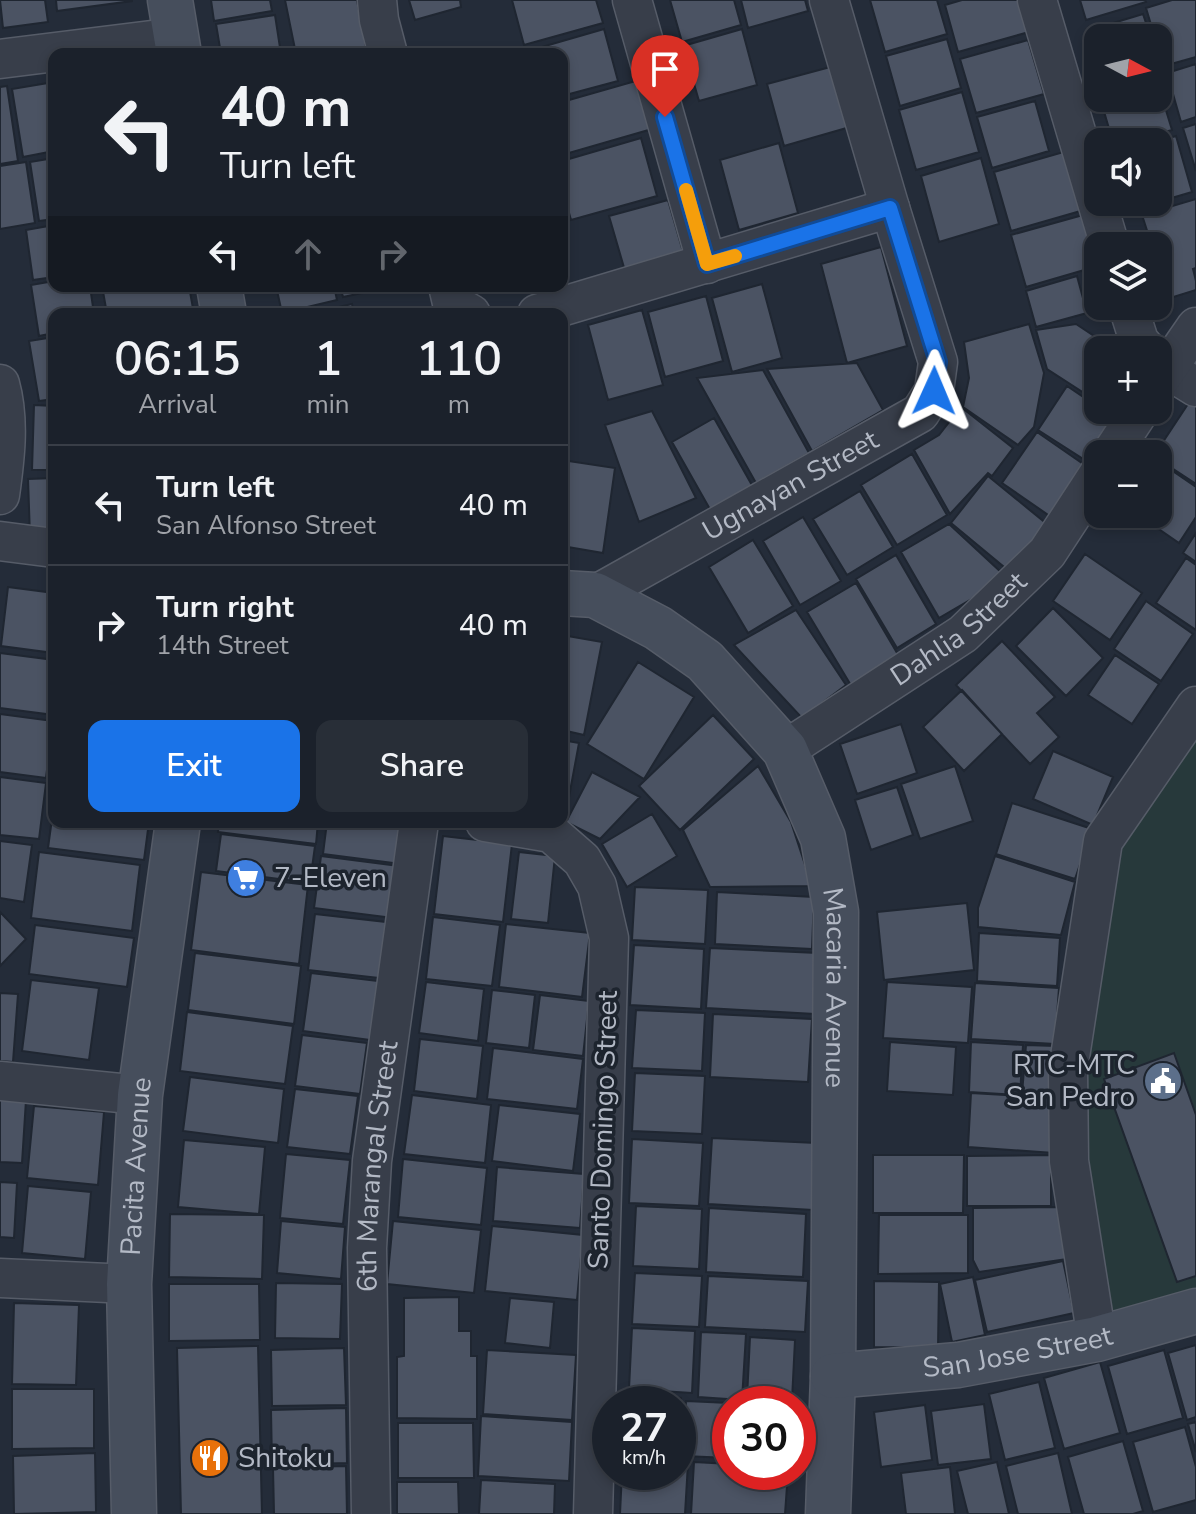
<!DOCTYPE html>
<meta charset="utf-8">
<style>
:root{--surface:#1b212b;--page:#282e37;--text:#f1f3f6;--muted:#a0a3a9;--line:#393e47;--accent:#1a73e8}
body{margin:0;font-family:"Nunito Sans",sans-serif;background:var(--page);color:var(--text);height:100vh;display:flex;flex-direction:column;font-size:30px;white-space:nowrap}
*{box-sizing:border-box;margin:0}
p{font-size:26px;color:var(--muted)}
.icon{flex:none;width:44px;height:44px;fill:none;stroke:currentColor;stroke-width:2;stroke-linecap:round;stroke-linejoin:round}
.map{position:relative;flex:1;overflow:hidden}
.panel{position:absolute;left:48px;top:308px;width:520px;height:520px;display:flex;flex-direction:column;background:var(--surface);border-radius:16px;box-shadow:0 4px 12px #0003,0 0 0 2px var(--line)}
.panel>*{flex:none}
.guide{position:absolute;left:48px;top:48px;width:520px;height:244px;border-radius:16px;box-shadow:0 4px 12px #0003,0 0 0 2px var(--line);background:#1b212b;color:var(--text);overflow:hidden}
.needle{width:52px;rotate:97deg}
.fabs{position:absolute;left:1084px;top:24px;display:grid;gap:16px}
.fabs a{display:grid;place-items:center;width:88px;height:88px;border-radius:16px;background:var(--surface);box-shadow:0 4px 12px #0003,0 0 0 2px var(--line);font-size:40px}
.speed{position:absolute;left:592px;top:1386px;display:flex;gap:16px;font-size:40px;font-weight:700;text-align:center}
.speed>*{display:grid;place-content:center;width:104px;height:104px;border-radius:50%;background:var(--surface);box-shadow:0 4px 12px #0003,0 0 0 2px var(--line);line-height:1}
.speed small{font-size:20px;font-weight:400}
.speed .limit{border:12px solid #d22;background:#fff;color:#111}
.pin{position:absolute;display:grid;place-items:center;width:68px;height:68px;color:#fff;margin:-82px -34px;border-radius:50% 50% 50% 0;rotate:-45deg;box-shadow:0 0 8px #0007}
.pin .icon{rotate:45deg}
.me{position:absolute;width:88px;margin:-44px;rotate:1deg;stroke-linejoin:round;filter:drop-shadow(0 0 6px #0008)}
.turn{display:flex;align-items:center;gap:28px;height:168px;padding:0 40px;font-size:36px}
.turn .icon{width:104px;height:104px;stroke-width:2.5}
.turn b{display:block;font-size:56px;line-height:68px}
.lanes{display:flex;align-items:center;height:76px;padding:0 40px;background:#0003;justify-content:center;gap:40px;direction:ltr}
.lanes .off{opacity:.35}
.eta{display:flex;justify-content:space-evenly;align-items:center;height:136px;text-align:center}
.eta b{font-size:48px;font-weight:600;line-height:56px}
.action{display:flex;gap:16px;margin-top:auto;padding:16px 40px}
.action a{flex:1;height:92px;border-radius:16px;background:var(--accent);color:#fff;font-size:32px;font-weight:600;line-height:92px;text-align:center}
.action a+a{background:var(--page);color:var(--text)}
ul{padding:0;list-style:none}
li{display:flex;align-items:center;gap:24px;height:120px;padding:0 40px;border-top:2px solid var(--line)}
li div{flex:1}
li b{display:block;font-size:30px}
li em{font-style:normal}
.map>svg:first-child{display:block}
.green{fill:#27393b}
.building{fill:#4b5363;stroke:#1f2631;stroke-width:2}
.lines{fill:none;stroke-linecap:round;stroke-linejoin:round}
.street-casing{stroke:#565c68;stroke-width:41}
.secondary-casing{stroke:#565c68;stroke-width:47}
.street{stroke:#383e4a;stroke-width:38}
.secondary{stroke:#464e5c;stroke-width:44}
.route-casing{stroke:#114b97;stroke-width:20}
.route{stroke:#1a73e8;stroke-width:14}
.slow{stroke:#f59e0b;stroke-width:14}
.labels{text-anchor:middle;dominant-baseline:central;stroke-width:7;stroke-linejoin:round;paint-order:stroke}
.street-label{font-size:28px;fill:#b3b9c5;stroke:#1d242e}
.poi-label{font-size:28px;fill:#b3b9c5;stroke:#1d242e;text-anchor:start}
</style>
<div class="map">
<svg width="1196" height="1514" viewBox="0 0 1196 1514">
<rect width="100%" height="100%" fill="#242c39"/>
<!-- green -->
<path class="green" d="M 1196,706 L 1196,1295 L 1106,1319 L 1069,1161 L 1103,841 Z"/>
<!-- building -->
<path class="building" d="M 0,0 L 45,0 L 48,22 L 3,28 Z
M 56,0 L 132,0 L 132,1 L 57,11 Z
M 211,0 L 270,0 L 272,11 L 214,21 Z
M 285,0 L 357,0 L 366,47 L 332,54 L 296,54 Z
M 409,0 L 460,0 L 461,7 L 415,20 Z
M 512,0 L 596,0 L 603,23 L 524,45 Z
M 670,0 L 734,0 L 741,25 L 682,42 Z
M 741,0 L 805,0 L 808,11 L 748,28 Z
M 870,0 L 937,0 L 947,34 L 885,52 Z
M 962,0 L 1020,0 L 1029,32 L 958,52 L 945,5 Z
M 1080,0 L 1145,0 L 1146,2 L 1086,20 Z
M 1172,0 L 1196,0 L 1196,57 L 1164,66 L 1158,46 L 1158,38 L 1155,38 L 1146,8 Z
M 1143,14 L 1151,38 L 1098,38 L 1098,57 L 1090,30 Z
M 275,15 L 281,54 L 221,54 L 216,24 Z
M 604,29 L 618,81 L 562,96 L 562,54 L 522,54 L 521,53 Z
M 742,29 L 757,85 L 699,101 L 683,46 Z
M 947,39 L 961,88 L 900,106 L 886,56 Z
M 1028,40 L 1044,94 L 976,113 L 960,59 Z
M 1196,64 L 1196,117 L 1181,122 L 1167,73 Z
M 834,66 L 850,127 L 784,146 L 767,84 Z
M 639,80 L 652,129 L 562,155 L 562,102 Z
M 54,82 L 54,151 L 23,157 L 12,89 Z
M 1158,84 L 1172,130 L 1131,142 L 1113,142 L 1100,98 L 1158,98 Z
M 7,86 L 18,161 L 0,164 L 0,87 Z
M 962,92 L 979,152 L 916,170 L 899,110 Z
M 1035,101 L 1049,151 L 992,168 L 977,117 Z
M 1196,124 L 1196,171 L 1183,128 Z
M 1176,136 L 1192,192 L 1131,210 L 1128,202 L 1158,202 L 1158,142 L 1155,142 Z
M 641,138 L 657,196 L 571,220 L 562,188 L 562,161 Z
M 779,143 L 798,213 L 739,230 L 720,160 Z
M 1067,151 L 1084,210 L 1011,231 L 994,172 Z
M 54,158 L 54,219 L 39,221 L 30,162 Z
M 981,158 L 999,224 L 939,242 L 921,176 Z
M 26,162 L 35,223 L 0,229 L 0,166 Z
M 1196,199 L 1196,268 L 1193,269 L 1196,281 L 1196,290 L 1167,299 L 1158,268 L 1158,246 L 1152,246 L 1142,215 Z
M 668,200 L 684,255 L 625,271 L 609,216 Z
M 1083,215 L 1098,266 L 1026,287 L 1011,235 Z
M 54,225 L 54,277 L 33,280 L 26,230 Z
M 881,247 L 907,346 L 847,363 L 821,264 Z
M 1077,276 L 1087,313 L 1036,327 L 1026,291 Z
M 54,281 L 54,286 L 90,286 L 94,314 L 54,314 L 54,333 L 39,336 L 31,285 Z
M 762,284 L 782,358 L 732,372 L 712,298 Z
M 102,286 L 189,286 L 194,314 L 107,314 Z
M 276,286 L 334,286 L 337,300 L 282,313 Z
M 340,286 L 380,286 L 381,289 L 343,297 Z
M 706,296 L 723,361 L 665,377 L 648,312 Z
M 352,304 L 354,314 L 308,314 Z
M 642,310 L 663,385 L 608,400 L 588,325 Z
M 1029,324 L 1044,373 L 1034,427 L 1018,445 L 963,407 L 969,378 L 964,342 Z
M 1076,324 L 1115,350 L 1098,350 L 1098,402 L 1047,369 L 1036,330 Z
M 54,337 L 54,399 L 39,401 L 29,341 Z
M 857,363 L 883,410 L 812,451 L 767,369 Z
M 763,370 L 809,453 L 756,483 L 697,378 Z
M 1067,386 L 1098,407 L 1098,410 L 1103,410 L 1116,419 L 1088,462 L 1038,430 Z
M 1190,401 L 1196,405 L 1196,484 L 1158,459 L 1158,454 L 1155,454 Z
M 34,405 L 54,406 L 54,470 L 32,470 Z
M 961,407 L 1013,448 L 992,476 L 988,473 L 950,514 L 914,450 L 939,435 Z
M 652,411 L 696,498 L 639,522 L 605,425 Z
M 714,418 L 753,487 L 711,511 L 672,442 Z
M 1037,432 L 1089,468 L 1054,519 L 1002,483 Z
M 912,454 L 947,515 L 897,545 L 861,485 Z
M 562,460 L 615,468 L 603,553 L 562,546 Z
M 1158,461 L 1196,487 L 1196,517 L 1179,543 L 1137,514 L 1158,514 Z
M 988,476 L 1053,529 L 1015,576 L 951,523 Z
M 54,478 L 54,535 L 30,536 L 28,479 Z
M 860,491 L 893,547 L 847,575 L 813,519 Z
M 803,517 L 841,581 L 800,605 L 763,541 Z
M 949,524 L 1003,574 L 987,590 L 939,618 L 901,552 Z
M 1196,533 L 1196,562 L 1183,553 Z
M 753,540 L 793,606 L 748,633 L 709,567 Z
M 1085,554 L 1142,593 L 1110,640 L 1053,601 Z
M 896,555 L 936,624 L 897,648 L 856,579 Z
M 1186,558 L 1196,565 L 1196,630 L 1156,603 Z
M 856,583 L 900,658 L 852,687 L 807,612 Z
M 8,587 L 54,593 L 54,653 L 1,646 Z
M 1146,601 L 1193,634 L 1161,681 L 1114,649 Z
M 1053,608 L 1103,658 L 1066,696 L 1016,646 Z
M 796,610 L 846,685 L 802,718 L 734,645 Z
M 562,635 L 602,642 L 584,735 L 562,730 Z
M 1002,641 L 1055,697 L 1037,713 L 1059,737 L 1030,764 L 956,685 Z
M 0,653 L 54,660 L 54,715 L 0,708 Z
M 1115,655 L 1159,684 L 1132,724 L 1088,695 Z
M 638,662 L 694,697 L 644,779 L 587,744 Z
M 962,690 L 1002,734 L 964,771 L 923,727 Z
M 0,714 L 53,721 L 46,778 L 0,772 Z
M 713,715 L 754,759 L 680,830 L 639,786 Z
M 901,724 L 917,773 L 857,794 L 840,744 Z
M 562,740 L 579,743 L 566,813 L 562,812 Z
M 1053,751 L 1113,777 L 1093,825 L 1033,799 Z
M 758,766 L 791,822 L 812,886 L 710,887 L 683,830 Z
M 955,766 L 973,821 L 920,839 L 901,784 Z
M 592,772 L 640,797 L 600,839 L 566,822 Z
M 0,777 L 46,783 L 39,839 L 0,835 Z
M 897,787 L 913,835 L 871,850 L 855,800 Z
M 1012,803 L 1092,829 L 1075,879 L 996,854 Z
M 54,804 L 54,822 L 149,822 L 144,860 L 48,848 Z
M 652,814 L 677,856 L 627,887 L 602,844 Z
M 219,822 L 318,822 L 316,844 L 218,832 Z
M 327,822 L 406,822 L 401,864 L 323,854 Z
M 221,834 L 315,846 L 310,883 L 216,871 Z
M 443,836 L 512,844 L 503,922 L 434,914 Z
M 0,841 L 32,845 L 24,902 L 0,898 Z
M 39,852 L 140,865 L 132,931 L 31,918 Z
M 519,852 L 555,856 L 548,923 L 511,919 Z
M 321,856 L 399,866 L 393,918 L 314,908 Z
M 995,856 L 1075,882 L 1061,935 L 978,927 L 978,908 Z
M 201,872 L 308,885 L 299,964 L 191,950 Z
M 635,887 L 708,890 L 705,944 L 632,940 Z
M 717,892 L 814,897 L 812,949 L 715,944 Z
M 967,903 L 974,970 L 884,980 L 877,912 Z
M 0,912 L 26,939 L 0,966 Z
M 315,914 L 386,922 L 379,978 L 308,970 Z
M 433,917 L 500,925 L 492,986 L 426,979 Z
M 506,924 L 590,933 L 582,997 L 499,987 Z
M 35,925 L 134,938 L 127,987 L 29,974 Z
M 979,933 L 1060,938 L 1057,986 L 977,981 Z
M 634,945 L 704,949 L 701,1009 L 630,1005 Z
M 710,948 L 818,953 L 815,1014 L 706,1008 Z
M 195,953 L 301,966 L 294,1024 L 188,1010 Z
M 311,973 L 378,981 L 370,1040 L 303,1031 Z
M 31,980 L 99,988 L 89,1060 L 22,1051 Z
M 426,982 L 484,989 L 478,1041 L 419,1033 Z
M 887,982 L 972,987 L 968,1043 L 883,1038 Z
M 975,983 L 1059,988 L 1055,1044 L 971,1039 Z
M 492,990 L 535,995 L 529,1048 L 486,1043 Z
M 0,993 L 18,994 L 13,1062 L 0,1061 Z
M 540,995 L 589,1001 L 583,1056 L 533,1050 Z
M 636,1010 L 705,1013 L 702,1071 L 632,1068 Z
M 187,1012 L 293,1026 L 285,1084 L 180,1071 Z
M 713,1014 L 812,1019 L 808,1082 L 710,1077 Z
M 302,1035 L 367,1043 L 360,1094 L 295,1086 Z
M 420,1039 L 483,1046 L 477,1099 L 414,1091 Z
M 890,1042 L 956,1047 L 953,1095 L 887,1091 Z
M 971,1042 L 1023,1045 L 1020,1095 L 969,1092 Z
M 1026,1045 L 1056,1046 L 1053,1096 L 1022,1094 Z
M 493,1048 L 583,1059 L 577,1109 L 487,1099 Z
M 1174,1053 L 1196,1115 L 1196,1276 L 1177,1282 L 1104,1079 Z
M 635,1073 L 705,1076 L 702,1134 L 632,1131 Z
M 190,1077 L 284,1089 L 278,1143 L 183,1131 Z
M 295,1089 L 358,1096 L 350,1154 L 287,1147 Z
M 971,1093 L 1057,1098 L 1054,1153 L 968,1147 Z
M 412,1095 L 491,1105 L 485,1163 L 404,1154 Z
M 0,1098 L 26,1100 L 22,1163 L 0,1162 Z
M 499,1105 L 580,1114 L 573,1171 L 492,1161 Z
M 34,1106 L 104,1112 L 98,1185 L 27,1178 Z
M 712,1138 L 817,1143 L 813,1210 L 708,1204 Z
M 632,1139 L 703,1143 L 699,1206 L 629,1203 Z
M 184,1140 L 265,1147 L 259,1214 L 178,1207 Z
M 286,1154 L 350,1160 L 343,1224 L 280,1218 Z
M 873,1155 L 964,1155 L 963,1213 L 873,1213 Z
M 1051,1155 L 1051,1206 L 967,1206 L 967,1156 Z
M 403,1159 L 487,1168 L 481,1225 L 398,1217 Z
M 497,1167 L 584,1174 L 580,1228 L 493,1221 Z
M 0,1182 L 17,1183 L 14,1238 L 0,1237 Z
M 28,1186 L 91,1192 L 85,1259 L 22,1253 Z
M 636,1206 L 702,1209 L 699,1269 L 633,1266 Z
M 1059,1207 L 1067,1259 L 979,1272 L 973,1260 L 973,1208 Z
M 709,1208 L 806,1214 L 803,1277 L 706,1272 Z
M 170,1214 L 264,1215 L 262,1279 L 169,1277 Z
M 879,1215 L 968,1215 L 968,1273 L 878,1274 Z
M 281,1221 L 345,1227 L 341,1279 L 277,1273 Z
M 393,1221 L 481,1230 L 474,1293 L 387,1284 Z
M 492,1226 L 583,1235 L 577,1300 L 485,1291 Z
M 1063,1261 L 1074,1313 L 987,1332 L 975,1280 Z
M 635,1273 L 702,1276 L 699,1327 L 632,1324 Z
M 708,1276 L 808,1281 L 805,1332 L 705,1327 Z
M 973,1277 L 985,1335 L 952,1342 L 940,1284 Z
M 874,1281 L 939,1282 L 938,1348 L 874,1347 Z
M 276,1283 L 342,1284 L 340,1339 L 275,1338 Z
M 169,1284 L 259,1284 L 260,1340 L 169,1341 Z
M 459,1297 L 459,1331 L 471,1331 L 471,1356 L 477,1356 L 477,1419 L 397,1418 L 397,1357 L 404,1356 L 404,1298 Z
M 510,1298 L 554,1302 L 550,1348 L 505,1343 Z
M 14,1303 L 79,1305 L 76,1385 L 12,1384 Z
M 632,1328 L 695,1331 L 692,1393 L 629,1389 Z
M 701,1332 L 746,1334 L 742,1400 L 698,1397 Z
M 750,1337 L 795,1340 L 792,1400 L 747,1398 Z
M 1196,1345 L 1196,1417 L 1187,1420 L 1168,1353 Z
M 258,1346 L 262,1514 L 181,1514 L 177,1348 Z
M 344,1348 L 346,1405 L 272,1406 L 271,1350 Z
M 487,1350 L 576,1355 L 572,1420 L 483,1414 Z
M 1164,1350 L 1183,1418 L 1127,1434 L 1108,1366 Z
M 1100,1362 L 1120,1433 L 1064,1449 L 1044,1378 Z
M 1039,1382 L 1055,1448 L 1005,1460 L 989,1394 Z
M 12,1389 L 94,1389 L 94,1448 L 12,1449 Z
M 629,1395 L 681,1398 L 678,1446 L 678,1404 L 628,1404 Z
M 686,1401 L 751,1404 L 730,1404 L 730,1458 L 683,1456 Z
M 984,1404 L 991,1459 L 938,1465 L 931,1411 Z
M 925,1405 L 932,1460 L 881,1467 L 874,1412 Z
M 346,1408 L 347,1463 L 272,1465 L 271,1410 Z
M 481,1416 L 572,1422 L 569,1481 L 478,1476 Z
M 1196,1422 L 1196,1452 L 1188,1424 Z
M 398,1423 L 473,1423 L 474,1478 L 398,1478 Z
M 1185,1427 L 1196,1467 L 1196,1500 L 1153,1512 L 1133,1442 Z
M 1123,1441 L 1143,1511 L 1133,1514 L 1084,1514 L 1068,1457 Z
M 95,1453 L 96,1512 L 14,1514 L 13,1456 Z
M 1058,1453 L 1072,1514 L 1018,1514 L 1006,1466 Z
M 678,1462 L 688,1463 L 685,1514 L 620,1514 L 622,1472 L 678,1472 Z
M 694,1462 L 730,1464 L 730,1472 L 788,1472 L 785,1514 L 691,1514 Z
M 997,1462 L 1009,1514 L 968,1514 L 957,1471 Z
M 346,1466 L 347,1514 L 274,1514 L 273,1468 Z
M 950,1467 L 955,1514 L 906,1514 L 901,1473 Z
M 481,1480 L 555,1484 L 554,1514 L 479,1514 Z
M 397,1482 L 458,1482 L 459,1514 L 397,1514 Z"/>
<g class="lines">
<defs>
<g id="street">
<path d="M 377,0 L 379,20 L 388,54"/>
<path d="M 632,0 L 707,264"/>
<path d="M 1037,0 L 1110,246"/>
<path d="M 0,59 L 176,37"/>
<path d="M 448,286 L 452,303 L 471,314"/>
<path d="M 1128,306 L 1139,341 L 1147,350"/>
<path d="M 537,314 L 890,208"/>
<path d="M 1158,361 L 1167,369 L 1196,387"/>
<path d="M 1158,382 L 1196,327"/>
<path d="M 0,384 C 10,420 5,459 0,495"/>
<path d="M 1111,454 L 1140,410"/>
<path d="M 0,541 L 54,548"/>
<path id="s1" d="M 595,595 L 920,413 L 934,391 L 938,362 L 890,208 L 829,0"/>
<path id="s2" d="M 785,750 L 963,634 L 1047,553 L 1098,475"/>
<path d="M 485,822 L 551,833 L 582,860 L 597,886 L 609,938 L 593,1514"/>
<path d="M 0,1081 L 140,1095"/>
<path d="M 0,1278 L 129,1284"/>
<path d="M 1097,1339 L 1069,1161 L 1068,1070 L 1103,841 L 1196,706"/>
<path id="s3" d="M 371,1514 L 367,1248 L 372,1161 L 419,822"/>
</g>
<g id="secondary">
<path d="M 170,0 L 179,54"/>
<path d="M 219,286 L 224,314"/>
<path id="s4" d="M 562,593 L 595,595 L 658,628 L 705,661 L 785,750 L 823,838 L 836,912 L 833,1376 L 828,1514"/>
<path id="s5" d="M 833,1376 L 958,1365 L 1097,1339 L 1196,1311"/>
<path id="s6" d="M 134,1514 L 129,1284 L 140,1095 L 178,822"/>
</g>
</defs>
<!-- street casing -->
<use href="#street" class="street-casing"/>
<!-- secondary casing -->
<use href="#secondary" class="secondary-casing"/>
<!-- street -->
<use href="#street" class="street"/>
<!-- secondary -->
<use href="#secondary" class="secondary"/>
</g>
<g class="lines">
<defs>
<path id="route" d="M 665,117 L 707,264 L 890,208 L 938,362 L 934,391"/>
</defs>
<!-- route casing -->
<use href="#route" class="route-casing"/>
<!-- route -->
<use href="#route" class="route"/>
<!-- slow -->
<path class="slow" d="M 686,190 L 707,264 L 735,256"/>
</g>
<!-- icons -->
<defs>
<symbol id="supermarket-disc" viewBox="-11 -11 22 22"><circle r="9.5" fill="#3f7fe0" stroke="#1d242e"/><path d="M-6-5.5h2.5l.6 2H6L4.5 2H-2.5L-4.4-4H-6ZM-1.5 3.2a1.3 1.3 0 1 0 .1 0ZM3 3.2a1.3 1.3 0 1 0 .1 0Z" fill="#fff"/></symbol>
<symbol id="civic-disc" viewBox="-11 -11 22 22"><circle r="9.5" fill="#5c6f8a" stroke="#1d242e"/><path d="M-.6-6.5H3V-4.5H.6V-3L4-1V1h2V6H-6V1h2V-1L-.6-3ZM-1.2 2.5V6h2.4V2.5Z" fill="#fff"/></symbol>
<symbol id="restaurant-disc" viewBox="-11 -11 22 22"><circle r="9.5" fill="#e8710a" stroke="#1d242e"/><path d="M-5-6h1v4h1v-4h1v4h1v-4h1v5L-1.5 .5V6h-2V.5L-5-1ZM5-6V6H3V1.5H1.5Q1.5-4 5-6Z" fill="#fff"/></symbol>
</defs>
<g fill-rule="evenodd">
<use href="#supermarket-disc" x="224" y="856" width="44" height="44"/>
<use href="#civic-disc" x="1141" y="1059" width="44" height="44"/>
<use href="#restaurant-disc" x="188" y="1436" width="44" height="44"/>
</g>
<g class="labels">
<!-- street labels -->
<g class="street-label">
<text stroke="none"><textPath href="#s1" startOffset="224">Ugnayan Street</textPath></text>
<text stroke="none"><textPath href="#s2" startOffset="212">Dahlia Street</textPath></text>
<text stroke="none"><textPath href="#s4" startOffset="528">Macaria Avenue</textPath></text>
<text transform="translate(603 1130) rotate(-88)">Santo Domingo Street</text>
<text stroke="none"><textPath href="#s6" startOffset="348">Pacita Avenue</textPath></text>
<text stroke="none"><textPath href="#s3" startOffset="348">6th Marangal Street</textPath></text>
<text stroke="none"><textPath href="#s5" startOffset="186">San Jose Street</textPath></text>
</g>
<!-- poi labels -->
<g class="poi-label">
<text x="274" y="878">7-Eleven</text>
<text x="1135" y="1065" text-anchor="end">RTC-MTC<tspan x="1135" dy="32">San Pedro</tspan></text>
<text x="238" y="1458">Shitoku</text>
</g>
</g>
</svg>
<div class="fabs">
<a><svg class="needle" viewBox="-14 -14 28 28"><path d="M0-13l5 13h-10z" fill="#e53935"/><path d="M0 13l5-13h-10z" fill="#a0a3a9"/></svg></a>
<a><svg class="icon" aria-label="sound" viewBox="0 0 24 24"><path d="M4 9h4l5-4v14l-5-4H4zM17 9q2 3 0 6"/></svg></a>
<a><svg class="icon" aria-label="layers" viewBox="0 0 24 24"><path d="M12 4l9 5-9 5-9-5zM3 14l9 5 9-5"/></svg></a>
<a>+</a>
<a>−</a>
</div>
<div class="speed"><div>27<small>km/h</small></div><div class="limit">30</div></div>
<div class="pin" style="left:665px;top:117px;background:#d93025"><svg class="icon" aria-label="arrive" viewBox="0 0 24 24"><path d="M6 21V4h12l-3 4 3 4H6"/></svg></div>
<svg class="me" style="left:934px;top:391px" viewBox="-20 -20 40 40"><path d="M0-17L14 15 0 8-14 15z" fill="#1a73e8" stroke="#fff" stroke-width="4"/></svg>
<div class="guide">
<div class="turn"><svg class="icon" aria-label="left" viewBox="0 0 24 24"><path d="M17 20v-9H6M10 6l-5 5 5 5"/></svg><div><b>40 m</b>Turn left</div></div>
<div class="lanes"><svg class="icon" aria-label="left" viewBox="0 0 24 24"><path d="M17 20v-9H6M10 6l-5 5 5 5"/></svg><svg class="icon off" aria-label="ahead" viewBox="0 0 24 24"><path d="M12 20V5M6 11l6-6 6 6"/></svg><svg class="icon off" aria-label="right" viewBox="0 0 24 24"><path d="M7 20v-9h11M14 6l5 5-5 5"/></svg></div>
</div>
<section class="panel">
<div class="eta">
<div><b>06:15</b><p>Arrival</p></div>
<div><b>1</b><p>min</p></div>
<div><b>110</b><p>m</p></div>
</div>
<ul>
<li><svg class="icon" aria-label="left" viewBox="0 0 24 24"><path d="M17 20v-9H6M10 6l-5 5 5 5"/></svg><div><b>Turn left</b><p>San Alfonso Street</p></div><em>40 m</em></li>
<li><svg class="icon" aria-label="right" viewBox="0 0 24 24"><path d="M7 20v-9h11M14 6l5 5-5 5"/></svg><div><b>Turn right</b><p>14th Street</p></div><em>40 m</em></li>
</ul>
<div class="action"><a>Exit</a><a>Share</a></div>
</section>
</div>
